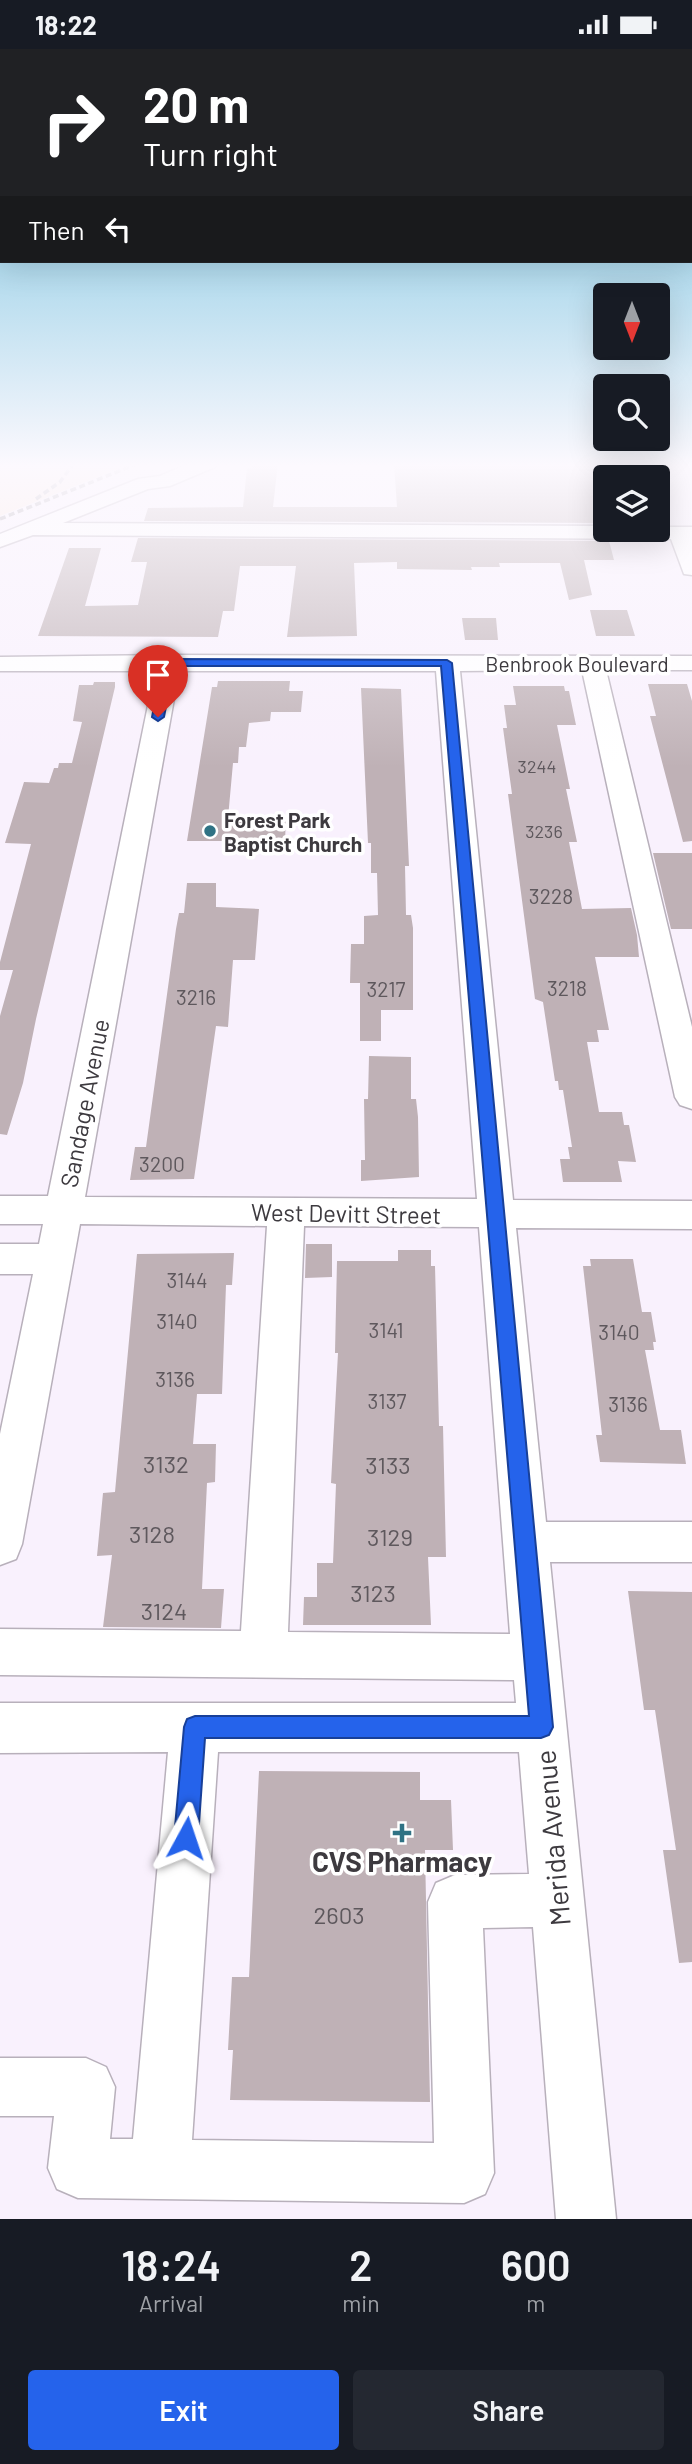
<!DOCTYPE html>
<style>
:root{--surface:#171b24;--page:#242831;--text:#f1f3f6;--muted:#9ea1a6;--accent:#2563eb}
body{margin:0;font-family:Barlow,sans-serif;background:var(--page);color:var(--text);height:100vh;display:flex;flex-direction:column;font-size:26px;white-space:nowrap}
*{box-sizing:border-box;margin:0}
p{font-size:23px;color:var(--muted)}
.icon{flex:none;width:38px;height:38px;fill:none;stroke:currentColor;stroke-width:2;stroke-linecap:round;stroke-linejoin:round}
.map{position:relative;height:2170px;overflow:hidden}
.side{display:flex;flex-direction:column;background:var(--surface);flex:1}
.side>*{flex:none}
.banner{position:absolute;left:0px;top:0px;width:693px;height:214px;box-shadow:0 7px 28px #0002;background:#202124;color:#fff;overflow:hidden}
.needle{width:46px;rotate:180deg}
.controls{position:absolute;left:593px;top:234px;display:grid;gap:14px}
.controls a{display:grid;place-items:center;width:77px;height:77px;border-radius:7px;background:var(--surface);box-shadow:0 7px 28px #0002;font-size:35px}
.pin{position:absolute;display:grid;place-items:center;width:60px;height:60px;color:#fff;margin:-72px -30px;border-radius:50% 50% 50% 0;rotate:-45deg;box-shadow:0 0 7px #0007}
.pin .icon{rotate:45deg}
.me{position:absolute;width:77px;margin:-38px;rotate:5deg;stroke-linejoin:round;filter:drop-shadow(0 0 5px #0008)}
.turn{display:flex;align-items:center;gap:24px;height:147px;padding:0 28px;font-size:32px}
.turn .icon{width:91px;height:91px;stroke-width:2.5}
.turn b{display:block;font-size:49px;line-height:60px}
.then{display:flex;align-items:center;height:66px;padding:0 28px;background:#0003;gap:14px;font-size:26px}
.eta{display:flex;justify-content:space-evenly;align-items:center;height:119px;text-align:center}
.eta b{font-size:42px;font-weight:600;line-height:49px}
.action{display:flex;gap:14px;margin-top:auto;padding:14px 28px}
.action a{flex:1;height:80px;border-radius:7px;background:var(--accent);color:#fff;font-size:28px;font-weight:600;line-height:80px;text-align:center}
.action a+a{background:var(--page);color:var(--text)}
.status{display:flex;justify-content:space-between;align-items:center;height:49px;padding:0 35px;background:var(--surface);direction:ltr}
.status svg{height:19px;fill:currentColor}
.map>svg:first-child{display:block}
.industrial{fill:#fbe5d8}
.building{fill:#bfb1b6}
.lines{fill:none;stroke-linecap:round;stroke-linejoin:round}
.minor-casing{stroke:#b8b0bb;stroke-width:3}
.minor{fill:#fff;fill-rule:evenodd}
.rail{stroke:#97929a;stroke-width:3.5;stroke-dasharray:6 3.5;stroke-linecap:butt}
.route{fill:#2563eb;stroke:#184099;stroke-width:2}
.poi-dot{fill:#2f7284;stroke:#fff;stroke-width:2.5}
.labels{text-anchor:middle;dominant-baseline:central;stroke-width:7;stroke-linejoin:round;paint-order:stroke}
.far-number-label{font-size:18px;fill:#5e585d}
.far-street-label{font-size:21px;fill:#3d3a3f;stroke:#fff}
.far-poi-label{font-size:21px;font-weight:bold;fill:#3d3a3f;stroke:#fff;text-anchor:start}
.number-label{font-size:21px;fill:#5e585d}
.street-label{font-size:24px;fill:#3d3a3f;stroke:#fff}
.near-number-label{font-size:24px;fill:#5e585d}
.near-street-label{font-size:28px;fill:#3d3a3f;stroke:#fff}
.near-poi-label{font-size:28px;font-weight:bold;fill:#3d3a3f;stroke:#fff}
</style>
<div class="status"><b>18:22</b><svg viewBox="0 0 49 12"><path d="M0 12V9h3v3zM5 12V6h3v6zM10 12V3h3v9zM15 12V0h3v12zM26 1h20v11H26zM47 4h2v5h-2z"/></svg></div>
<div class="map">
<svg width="692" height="2170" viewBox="0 0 692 2170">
<rect width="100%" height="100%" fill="#f9f1fd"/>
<!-- industrial -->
<path class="industrial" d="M 0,414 L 133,414 L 0,467 Z"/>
<!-- building -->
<path class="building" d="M 252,414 L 278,414 L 273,458 L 397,458 L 394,414 L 591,414 L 606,464 L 606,474 L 144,472 L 148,459 L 243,458 L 247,419 L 251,419 Z
M 138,489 L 609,492 L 614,511 L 584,511 L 592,546 L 569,551 L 560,514 L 499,514 L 500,518 L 471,518 L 472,521 L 397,520 L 397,513 L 354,514 L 357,587 L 287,588 L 296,517 L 240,517 L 234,562 L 223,562 L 218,588 L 38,587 L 69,499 L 101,499 L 85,557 L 138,556 L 147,513 L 131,513 Z
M 590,561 L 627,561 L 635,587 L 596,587 Z
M 462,569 L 496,569 L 498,591 L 465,591 Z
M 218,632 L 290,632 L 289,642 L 303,642 L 301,663 L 271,663 L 270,672 L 249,674 L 246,698 L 239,698 L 238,714 L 233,714 L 228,769 L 286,769 L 285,792 L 187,792 L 212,638 L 217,638 Z
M 94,633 L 115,633 L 115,638 L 36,970 L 23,1034 L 7,1086 L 0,1085 L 0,967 L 13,921 L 0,921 L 0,913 L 31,795 L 5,794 L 24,733 L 49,734 L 54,719 L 58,719 L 59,714 L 72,714 L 82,673 L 73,672 L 79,636 L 93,636 Z
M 648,635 L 687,635 L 692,652 L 692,792 L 683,793 L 650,667 L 656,667 Z
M 513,637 L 564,637 L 565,642 L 569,642 L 576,676 L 557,676 L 570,740 L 566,740 L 577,793 L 569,793 L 582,860 L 631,859 L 637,886 L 639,908 L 595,908 L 609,981 L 597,981 L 599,993 L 587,993 L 599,1063 L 622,1063 L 624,1076 L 629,1076 L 636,1113 L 618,1112 L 622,1133 L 563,1133 L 560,1110 L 570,1110 L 568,1098 L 572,1098 L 563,1041 L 559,1041 L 558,1032 L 555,1032 L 543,953 L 535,950 L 508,745 L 512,745 L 503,679 L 507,679 L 504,656 L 516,656 Z
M 361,639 L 401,640 L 409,817 L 405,817 L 406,866 L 411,866 L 413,879 L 413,961 L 381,961 L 381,992 L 360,992 L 360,934 L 350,934 L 351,895 L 364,895 L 364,867 L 378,866 L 377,824 L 371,824 L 371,794 L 368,794 Z
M 653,804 L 692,804 L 692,880 L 671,880 Z
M 187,834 L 216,834 L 216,858 L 259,860 L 255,911 L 233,911 L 228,978 L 216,977 L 194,1130 L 130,1131 L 135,1098 L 146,1098 L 176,880 L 179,864 L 184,864 Z
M 369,1007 L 411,1008 L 411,1050 L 416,1050 L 418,1068 L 419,1128 L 361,1132 L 361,1111 L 365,1111 L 364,1050 L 368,1050 Z
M 306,1195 L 332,1195 L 332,1228 L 305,1229 Z
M 398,1201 L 431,1201 L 431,1217 L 435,1217 L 439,1377 L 443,1377 L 446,1508 L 428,1508 L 431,1576 L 303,1576 L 304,1548 L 317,1548 L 317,1514 L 333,1514 L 336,1435 L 331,1434 L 338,1304 L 335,1304 L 337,1212 L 398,1212 Z
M 234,1204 L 232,1236 L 226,1236 L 222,1345 L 197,1345 L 193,1395 L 216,1395 L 215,1433 L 207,1434 L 202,1540 L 224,1540 L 221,1579 L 103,1578 L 112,1506 L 97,1507 L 103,1444 L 115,1443 L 137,1205 Z
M 590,1210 L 633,1210 L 642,1263 L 651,1263 L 656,1293 L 653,1293 L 654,1301 L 645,1301 L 660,1381 L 681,1381 L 686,1415 L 600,1413 L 596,1386 L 602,1386 L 583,1217 L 591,1217 Z
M 628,1542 L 692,1543 L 692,1913 L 679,1914 L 663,1801 L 676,1801 L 655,1661 L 644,1661 Z
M 259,1722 L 420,1723 L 420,1751 L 451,1751 L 453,1801 L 425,1801 L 430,2053 L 230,2051 L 233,2001 L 228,2001 L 232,1928 L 249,1928 Z"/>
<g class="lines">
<defs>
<path id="minor" d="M 190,414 L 217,414 L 215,418 L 170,437 L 148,440 L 63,474 L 606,477 L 606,481 L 658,481 L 658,478 L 692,478 L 692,526 L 684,525 L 671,490 L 33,486 L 0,498 L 0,485 L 138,430 L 160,427 Z
M 169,606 L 692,607 L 692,621 L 606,621 L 692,978 L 692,1060 L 680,1056 L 675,1048 L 582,621 L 460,622 L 513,1151 L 692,1152 L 692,1180 L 516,1179 L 546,1473 L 692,1473 L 692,1513 L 550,1513 L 616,2170 L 556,2170 L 533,1878 L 483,1879 L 494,2124 L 485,2145 L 464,2154 L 78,2149 L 57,2140 L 48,2119 L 54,2067 L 0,2067 L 0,2009 L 86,2009 L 106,2018 L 115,2038 L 110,2090 L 133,2090 L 168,1703 L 0,1704 L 0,1654 L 516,1654 L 514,1631 L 0,1626 L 0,1580 L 241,1582 L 267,1177 L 80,1175 L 22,1495 L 16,1510 L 0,1516 L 0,1385 L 33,1225 L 0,1225 L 0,1195 L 39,1195 L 43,1175 L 0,1175 L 0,1147 L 48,1147 L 155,622 L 0,622 L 0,608 ZM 179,622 L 436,622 L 477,1150 L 85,1148 ZM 304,1177 L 479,1178 L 510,1585 L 288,1583 ZM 218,1703 L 519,1703 L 529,1825 L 455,1826 L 436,1834 L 428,1853 L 434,2094 L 192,2091 Z"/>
</defs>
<!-- minor casing -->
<use href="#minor" class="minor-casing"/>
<!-- minor -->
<use href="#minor" class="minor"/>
<!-- rail -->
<path class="rail" d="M 36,450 L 60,433 L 74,414
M 0,470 L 139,414"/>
</g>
<!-- sky -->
<linearGradient id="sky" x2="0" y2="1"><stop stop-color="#5eb8da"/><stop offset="0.58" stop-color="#fcf9fe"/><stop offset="1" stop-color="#fcf9fe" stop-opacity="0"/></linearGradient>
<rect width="692" height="718" fill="url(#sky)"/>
<!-- route -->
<path class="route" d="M 169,610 L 447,611 L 452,614 L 553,1678 L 549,1686 L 541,1689 L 205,1689 L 198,1789 L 194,1797 L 186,1800 L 178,1797 L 174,1789 L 184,1678 L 187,1670 L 195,1667 L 529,1667 L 441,617 L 174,617 L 164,668 L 158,672 L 152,668 L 163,613 Z"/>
<!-- markers -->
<g class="poi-dot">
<circle cx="210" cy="782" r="7"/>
<path d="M398.5 1773.5h7v7h7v7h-7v7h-7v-7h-7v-7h7z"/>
</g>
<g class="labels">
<!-- far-number labels -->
<g class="far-number-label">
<text x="537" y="717">3244</text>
<text x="544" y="782">3236</text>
</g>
<!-- far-street labels -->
<g class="far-street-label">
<text x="577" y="614">Benbrook Boulevard</text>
</g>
<!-- far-poi labels -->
<g class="far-poi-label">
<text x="224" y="770">Forest Park<tspan x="224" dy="24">Baptist Church</tspan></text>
</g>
<!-- number labels -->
<g class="number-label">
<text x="551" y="846">3228</text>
<text x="567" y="938">3218</text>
<text x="386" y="939">3217</text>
<text x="196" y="947">3216</text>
<text x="162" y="1114">3200</text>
<text x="187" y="1230">3144</text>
<text x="177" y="1271">3140</text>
<text x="386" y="1280">3141</text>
<text x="619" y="1282">3140</text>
<text x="175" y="1329">3136</text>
<text x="387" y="1351">3137</text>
<text x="628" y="1354">3136</text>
</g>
<!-- street labels -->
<g class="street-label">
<text transform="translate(84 1054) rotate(-79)">Sandage Avenue</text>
<text transform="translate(346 1164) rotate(1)">West Devitt Street</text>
</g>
<!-- near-number labels -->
<g class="near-number-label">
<text x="166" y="1414">3132</text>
<text x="388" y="1415">3133</text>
<text x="152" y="1484">3128</text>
<text x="390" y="1487">3129</text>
<text x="373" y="1543">3123</text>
<text x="164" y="1561">3124</text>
<text x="339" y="1865">2603</text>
</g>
<!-- near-street labels -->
<g class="near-street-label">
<text transform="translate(552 1789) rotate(-95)">Merida Avenue</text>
</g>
<!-- near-poi labels -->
<g class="near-poi-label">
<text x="402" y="1812">CVS Pharmacy</text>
</g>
</g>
</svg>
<div class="controls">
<a><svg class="needle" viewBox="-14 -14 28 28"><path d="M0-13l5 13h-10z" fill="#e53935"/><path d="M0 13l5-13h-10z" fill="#9ea1a6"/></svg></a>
<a><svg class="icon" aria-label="search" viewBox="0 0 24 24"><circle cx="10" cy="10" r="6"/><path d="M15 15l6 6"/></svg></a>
<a><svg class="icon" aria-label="layers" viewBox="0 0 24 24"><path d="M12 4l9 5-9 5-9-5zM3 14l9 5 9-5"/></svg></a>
</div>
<div class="pin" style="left:158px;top:668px;background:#d93025"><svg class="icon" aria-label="arrive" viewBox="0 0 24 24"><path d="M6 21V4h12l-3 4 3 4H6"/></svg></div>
<svg class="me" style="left:186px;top:1789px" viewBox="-20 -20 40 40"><path d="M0-17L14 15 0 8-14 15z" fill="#2563eb" stroke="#fff" stroke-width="4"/></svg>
<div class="banner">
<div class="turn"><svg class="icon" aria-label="right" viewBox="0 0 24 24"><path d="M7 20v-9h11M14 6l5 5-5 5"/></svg><div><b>20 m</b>Turn right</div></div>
<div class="then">Then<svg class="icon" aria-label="left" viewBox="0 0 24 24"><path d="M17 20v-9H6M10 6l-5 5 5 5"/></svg></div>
</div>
</div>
<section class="side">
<div class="eta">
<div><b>18:24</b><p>Arrival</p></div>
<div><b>2</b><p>min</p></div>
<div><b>600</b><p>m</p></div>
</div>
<div class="action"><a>Exit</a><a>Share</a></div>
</section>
